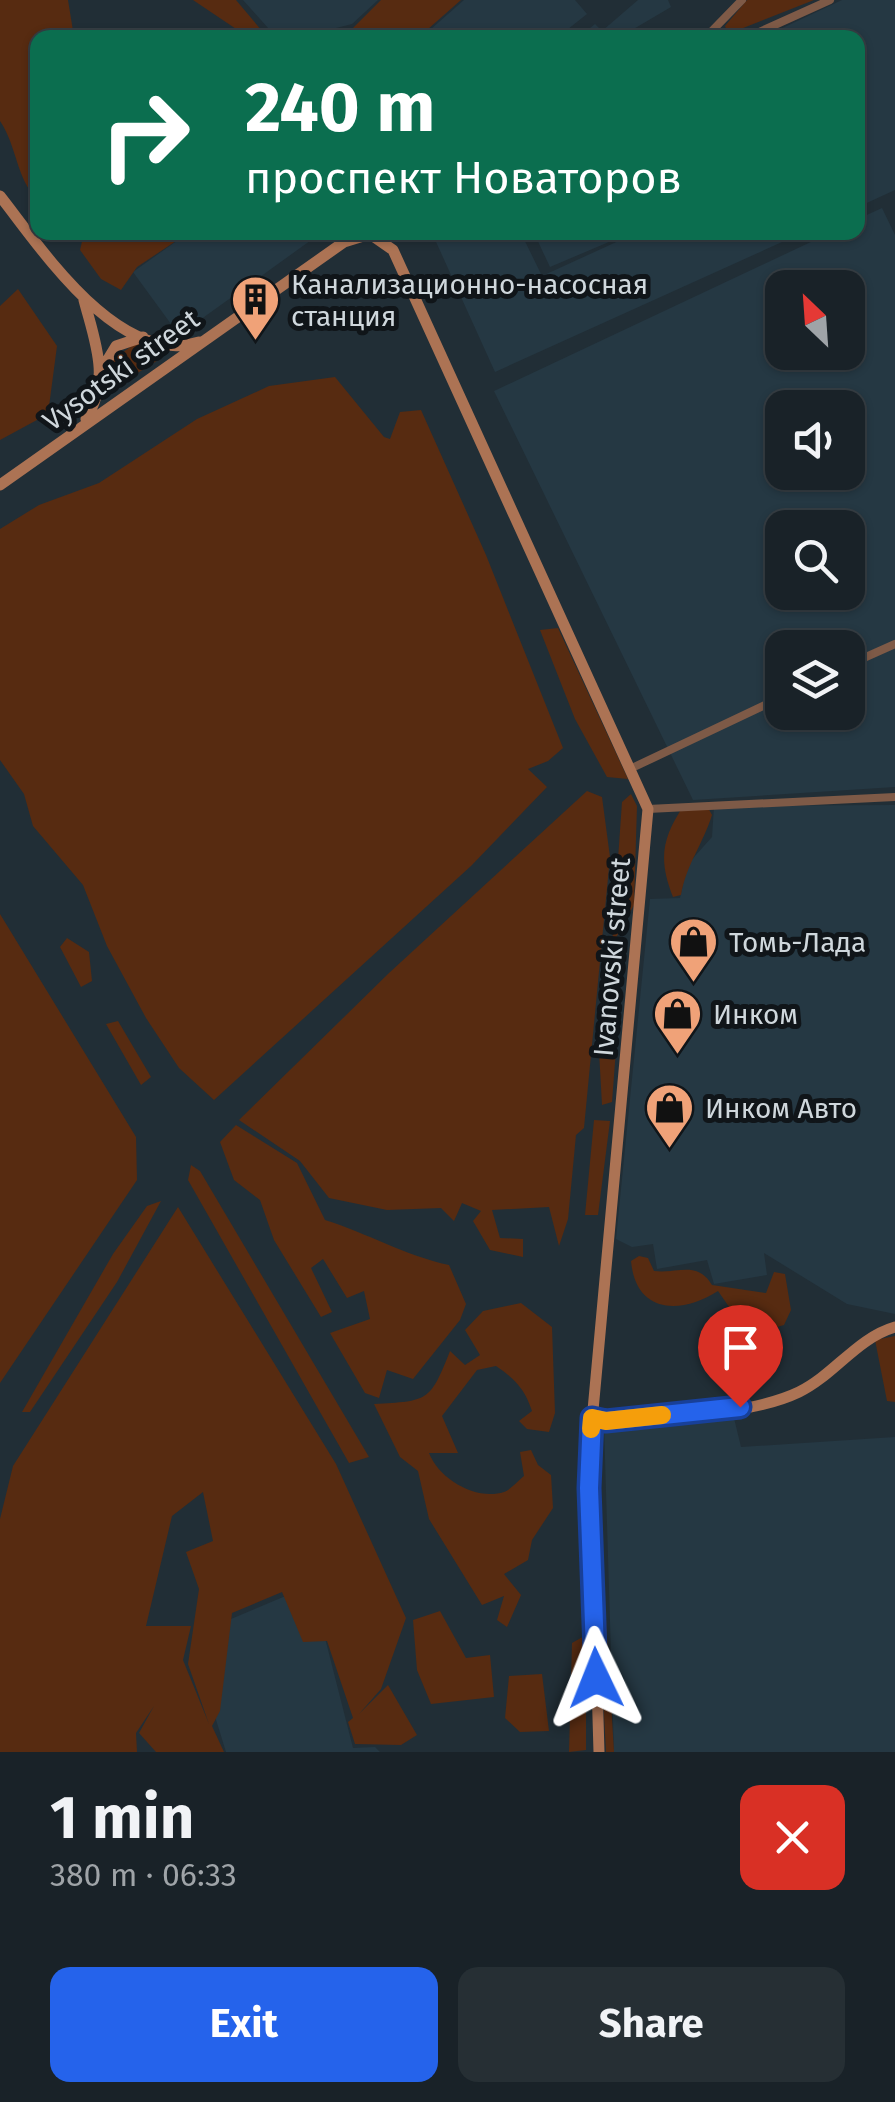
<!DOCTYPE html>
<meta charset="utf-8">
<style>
:root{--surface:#192228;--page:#262f34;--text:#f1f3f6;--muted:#9fa4a8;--line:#373f45;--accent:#2563eb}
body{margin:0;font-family:"Fira Sans",sans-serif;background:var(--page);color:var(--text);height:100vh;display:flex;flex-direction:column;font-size:38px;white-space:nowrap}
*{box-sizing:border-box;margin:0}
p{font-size:32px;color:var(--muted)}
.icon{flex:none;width:55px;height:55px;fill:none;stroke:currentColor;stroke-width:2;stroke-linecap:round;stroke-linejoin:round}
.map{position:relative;height:1752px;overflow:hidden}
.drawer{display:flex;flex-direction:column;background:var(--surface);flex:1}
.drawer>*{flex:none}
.guide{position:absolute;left:30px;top:30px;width:835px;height:210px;border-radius:20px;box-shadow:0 2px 8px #0004,0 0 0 2px var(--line);background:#0b6e4f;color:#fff;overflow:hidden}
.needle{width:65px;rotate:335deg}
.controls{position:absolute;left:765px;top:270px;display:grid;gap:20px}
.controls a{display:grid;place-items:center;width:100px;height:100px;border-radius:20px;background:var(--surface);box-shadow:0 2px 8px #0004,0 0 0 2px var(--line);font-size:50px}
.pin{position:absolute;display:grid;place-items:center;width:85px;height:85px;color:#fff;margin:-102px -42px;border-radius:50% 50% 50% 0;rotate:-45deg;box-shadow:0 0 10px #0007}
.pin .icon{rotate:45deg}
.me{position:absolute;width:110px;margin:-55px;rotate:358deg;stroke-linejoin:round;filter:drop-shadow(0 0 8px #0008)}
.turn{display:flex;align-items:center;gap:35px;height:210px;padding:0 50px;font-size:45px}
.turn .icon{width:130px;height:130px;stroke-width:2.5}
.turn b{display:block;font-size:70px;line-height:85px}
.round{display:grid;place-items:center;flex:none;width:105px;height:105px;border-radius:20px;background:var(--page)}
.head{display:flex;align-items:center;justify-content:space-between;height:170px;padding:0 50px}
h1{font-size:60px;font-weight:700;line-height:75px}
.action{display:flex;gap:20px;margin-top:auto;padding:20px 50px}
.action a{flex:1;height:115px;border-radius:20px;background:var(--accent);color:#fff;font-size:40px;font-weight:700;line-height:115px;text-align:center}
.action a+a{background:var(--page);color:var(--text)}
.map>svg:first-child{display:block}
.built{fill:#253843;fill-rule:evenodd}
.green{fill:#572b11;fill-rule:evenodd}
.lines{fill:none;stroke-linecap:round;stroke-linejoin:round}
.street{stroke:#7e5a47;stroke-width:8}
.secondary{stroke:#ac7354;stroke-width:11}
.route-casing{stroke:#184099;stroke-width:25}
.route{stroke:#2563eb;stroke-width:18}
.slow{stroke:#f59e0b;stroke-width:18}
.labels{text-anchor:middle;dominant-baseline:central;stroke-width:10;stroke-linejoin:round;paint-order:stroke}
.poi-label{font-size:28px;fill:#cfd7dc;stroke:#101519;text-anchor:start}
.street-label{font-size:28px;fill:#cfd7dc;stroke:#101519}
</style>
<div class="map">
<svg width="895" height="1752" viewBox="0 0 895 1752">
<rect width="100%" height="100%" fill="#212e36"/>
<!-- built -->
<path class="built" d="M 243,0 L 378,0 L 352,24 L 308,35 L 277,38 Z
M 464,0 L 575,0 L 587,14 L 558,37 L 422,37 Z
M 638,0 L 668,0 L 671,7 L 620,37 L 579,37 L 595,24 L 602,31 Z
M 842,0 L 895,0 L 895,190 L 858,207 L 858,38 L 776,37 L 774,32 Z
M 882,208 L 895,235 L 895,787 L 693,800 L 494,391 L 830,233 L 858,232 L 858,219 ZM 782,288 L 848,288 L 848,352 L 782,352 ZM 782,408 L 848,408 L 848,472 L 782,472 ZM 782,528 L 848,528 L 848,592 L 782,592 ZM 782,648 L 848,648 L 848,712 L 782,712 Z
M 188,233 L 321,233 L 179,335 L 133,272 Z
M 432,233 L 521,233 L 542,276 L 636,233 L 802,233 L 495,372 Z
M 534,233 L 630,233 L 550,267 Z
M 895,805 L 895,1314 L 847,1304 L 764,1253 L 767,1275 L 714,1284 L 707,1260 L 657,1269 L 653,1244 L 632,1247 L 616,1239 L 650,899 L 680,898 L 687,865 L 712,837 L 714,806 Z
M 733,1414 L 741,1447 L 895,1437 L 895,1752 L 614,1752 L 604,1426 Z
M 288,1595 L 325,1638 L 353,1748 L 375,1747 L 380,1752 L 226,1752 L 213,1710 L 231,1619 Z"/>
<!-- green -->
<path class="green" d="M 0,0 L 68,0 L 74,37 L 38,38 L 37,199 C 16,178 17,146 0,121 Z
M 193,0 L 236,0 L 267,37 L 248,37 Z
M 381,0 L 461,0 L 419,37 L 359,37 L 352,29 Z
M 747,0 L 814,0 L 728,34 L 725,26 Z
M 84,233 L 84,232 L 188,233 L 137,267 L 121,290 L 101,279 L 80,250 Z
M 18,289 L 57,346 L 48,414 L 0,440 L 0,306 Z
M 136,343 L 151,345 L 163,357 L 112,389 L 108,379 L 112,360 Z
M 335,377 L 384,437 L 390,439 L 400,412 L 421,410 L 486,555 L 563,748 L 548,761 L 528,769 L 547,787 L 471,866 L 214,1100 L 179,1068 L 146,1018 L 107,946 L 83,885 L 33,826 L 24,794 L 0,760 L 0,529 L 39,505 L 99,483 L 197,419 L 269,386 Z
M 558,628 L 628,779 L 607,777 L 575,719 L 540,630 Z
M 587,791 L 602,797 L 610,857 L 584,1128 L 576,1135 L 568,1219 L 559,1246 L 549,1207 L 492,1210 L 500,1238 L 523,1239 L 523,1257 L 490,1250 L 473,1221 L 481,1211 L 462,1203 L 454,1221 L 441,1208 L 387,1210 L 329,1198 L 300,1161 L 239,1120 L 389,973 Z
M 631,794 L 637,806 L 634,905 L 612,945 L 622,802 Z
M 706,804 L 712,815 C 703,844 686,865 681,895 L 673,897 C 658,859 662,838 684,805 Z
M 0,914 L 136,1137 L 137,1180 L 0,1383 Z
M 67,938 L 89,952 L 92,981 L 81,987 L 60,947 Z
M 118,1021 L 151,1077 L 141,1085 L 106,1024 Z
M 617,1036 L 612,1102 L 602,1105 L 599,1051 Z
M 594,1120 L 610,1121 L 598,1215 L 585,1215 Z
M 236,1125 L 297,1163 L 325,1220 C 367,1233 406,1256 449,1265 L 466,1304 L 460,1320 L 413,1379 L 387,1370 L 379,1398 L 365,1393 L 330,1333 L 370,1319 L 364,1291 L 347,1298 L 323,1259 L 311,1268 L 332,1312 L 321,1317 L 274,1240 L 260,1200 L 234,1180 L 220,1142 Z
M 191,1165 L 200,1171 L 369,1457 L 349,1463 L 188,1180 Z
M 161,1201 L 117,1282 L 30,1412 L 22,1412 L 113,1254 L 147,1206 Z
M 178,1207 L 336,1464 L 406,1618 L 381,1689 L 359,1714 L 388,1685 L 417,1735 L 401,1745 L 355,1744 L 348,1722 L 353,1718 L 327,1641 L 303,1642 L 282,1592 L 232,1613 L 220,1711 L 212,1726 L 224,1752 L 156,1752 L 139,1733 L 154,1706 L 136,1733 L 137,1752 L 0,1752 L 0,1519 L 13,1466 ZM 203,1492 L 213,1541 L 186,1552 L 199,1589 L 188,1664 L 209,1724 L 183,1660 L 191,1626 L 146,1626 L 172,1516 Z
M 639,1256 L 648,1258 L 654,1271 C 678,1274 697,1260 712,1285 L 766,1293 L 774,1272 L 785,1274 L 791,1310 L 784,1325 L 770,1329 L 741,1324 L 718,1291 C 682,1314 636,1315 631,1261 Z
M 521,1303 L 552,1327 L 555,1413 L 549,1432 L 527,1429 L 519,1421 L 532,1411 C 525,1389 515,1379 496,1366 L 477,1370 L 442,1416 L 458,1453 L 429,1453 C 439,1479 476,1501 504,1492 C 510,1490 519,1480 524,1476 L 520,1452 L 531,1450 L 538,1465 L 551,1475 L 553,1508 L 532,1540 L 528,1560 L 504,1574 L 521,1595 L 507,1627 L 497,1620 L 504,1596 L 482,1605 L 429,1519 L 418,1471 L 400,1457 L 374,1404 C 428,1401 430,1402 450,1351 L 465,1365 L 480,1355 L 465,1330 L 483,1311 Z
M 895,1336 L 895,1402 L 887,1401 L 875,1340 Z
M 440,1611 L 466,1658 L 490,1655 L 494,1697 L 431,1704 L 417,1670 L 413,1620 Z
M 599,1619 L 606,1619 L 614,1752 L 606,1752 Z
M 586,1635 L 586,1750 L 569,1752 L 572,1643 Z
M 542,1674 L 549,1731 L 520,1732 L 505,1718 L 509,1676 Z"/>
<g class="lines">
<!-- street -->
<path class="street" d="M 705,38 L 742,0
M 746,38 L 830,0
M 848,665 L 895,644
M 632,768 L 782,697
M 648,809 L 895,797"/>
<!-- secondary -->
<path class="secondary" d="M 0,196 C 41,248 119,368 199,342
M 84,300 C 95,342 111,379 86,419
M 102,369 L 116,346 L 143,337
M 0,485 L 344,242 L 370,234 L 393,250 L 648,809 L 590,1443 L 599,1752
M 592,1418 L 606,1421 C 664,1415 747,1417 799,1392 C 834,1375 857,1338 895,1327"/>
</g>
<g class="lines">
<defs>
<path id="route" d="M 596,1678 L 589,1488 L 592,1418 L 606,1421 L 740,1407"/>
</defs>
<!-- route casing -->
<use href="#route" class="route-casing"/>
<!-- route -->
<use href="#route" class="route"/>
<!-- slow -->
<path class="slow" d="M 591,1429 L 592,1418 L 606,1421 L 662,1415"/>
</g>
<!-- icons -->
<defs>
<symbol id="building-pin" viewBox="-11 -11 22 30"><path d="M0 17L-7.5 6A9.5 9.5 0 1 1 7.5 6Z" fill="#f0a278" stroke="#101519"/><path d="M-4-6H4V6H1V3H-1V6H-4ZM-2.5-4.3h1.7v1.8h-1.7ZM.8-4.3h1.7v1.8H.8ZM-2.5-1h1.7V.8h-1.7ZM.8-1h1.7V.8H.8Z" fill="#111"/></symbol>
<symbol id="shop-pin" viewBox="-11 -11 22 30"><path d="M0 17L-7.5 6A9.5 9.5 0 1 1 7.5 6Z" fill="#f0a278" stroke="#101519"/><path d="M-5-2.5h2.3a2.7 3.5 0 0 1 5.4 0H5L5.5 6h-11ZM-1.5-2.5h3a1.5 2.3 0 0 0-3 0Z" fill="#111"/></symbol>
</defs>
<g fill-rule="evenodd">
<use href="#building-pin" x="228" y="272" width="55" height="75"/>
<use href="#shop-pin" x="666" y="914" width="55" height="75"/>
<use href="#shop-pin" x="650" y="986" width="55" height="75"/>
<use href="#shop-pin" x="642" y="1080" width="55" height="75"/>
</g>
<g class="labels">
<!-- poi labels -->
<g class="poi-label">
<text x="291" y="284">Канализационно-насосная<tspan x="291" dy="32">станция</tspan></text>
<text x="729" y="942">Томь-Лада</text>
<text x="713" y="1014">Инком</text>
<text x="705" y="1108">Инком Авто</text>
</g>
<!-- street labels -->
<g class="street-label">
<text transform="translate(121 370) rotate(-36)">Vysotski street</text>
<text transform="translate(612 957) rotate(-85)">Ivanovski street</text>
</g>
</g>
</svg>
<div class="controls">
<a><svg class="needle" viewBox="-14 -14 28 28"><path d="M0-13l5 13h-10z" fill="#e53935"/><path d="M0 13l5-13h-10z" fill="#9fa4a8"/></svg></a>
<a><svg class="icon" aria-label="sound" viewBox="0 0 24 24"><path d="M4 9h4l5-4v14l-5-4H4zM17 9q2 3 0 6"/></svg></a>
<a><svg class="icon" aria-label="search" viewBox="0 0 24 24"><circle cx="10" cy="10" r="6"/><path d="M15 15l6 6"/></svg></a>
<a><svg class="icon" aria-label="layers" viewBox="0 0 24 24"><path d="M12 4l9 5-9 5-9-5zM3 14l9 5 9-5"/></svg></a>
</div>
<div class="pin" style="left:740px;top:1407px;background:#d93025"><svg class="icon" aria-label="arrive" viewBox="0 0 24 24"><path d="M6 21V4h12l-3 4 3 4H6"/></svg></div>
<svg class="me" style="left:596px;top:1678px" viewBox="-20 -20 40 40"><path d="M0-17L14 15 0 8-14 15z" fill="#2563eb" stroke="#fff" stroke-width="4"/></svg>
<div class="guide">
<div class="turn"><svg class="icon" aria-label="right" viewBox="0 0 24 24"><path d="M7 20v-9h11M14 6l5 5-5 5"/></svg><div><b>240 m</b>проспект Новаторов</div></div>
</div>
</div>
<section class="drawer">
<div class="head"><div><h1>1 min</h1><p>380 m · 06:33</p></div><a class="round" style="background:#d93025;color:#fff"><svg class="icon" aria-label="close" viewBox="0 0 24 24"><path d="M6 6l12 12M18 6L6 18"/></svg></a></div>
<div class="action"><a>Exit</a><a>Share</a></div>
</section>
